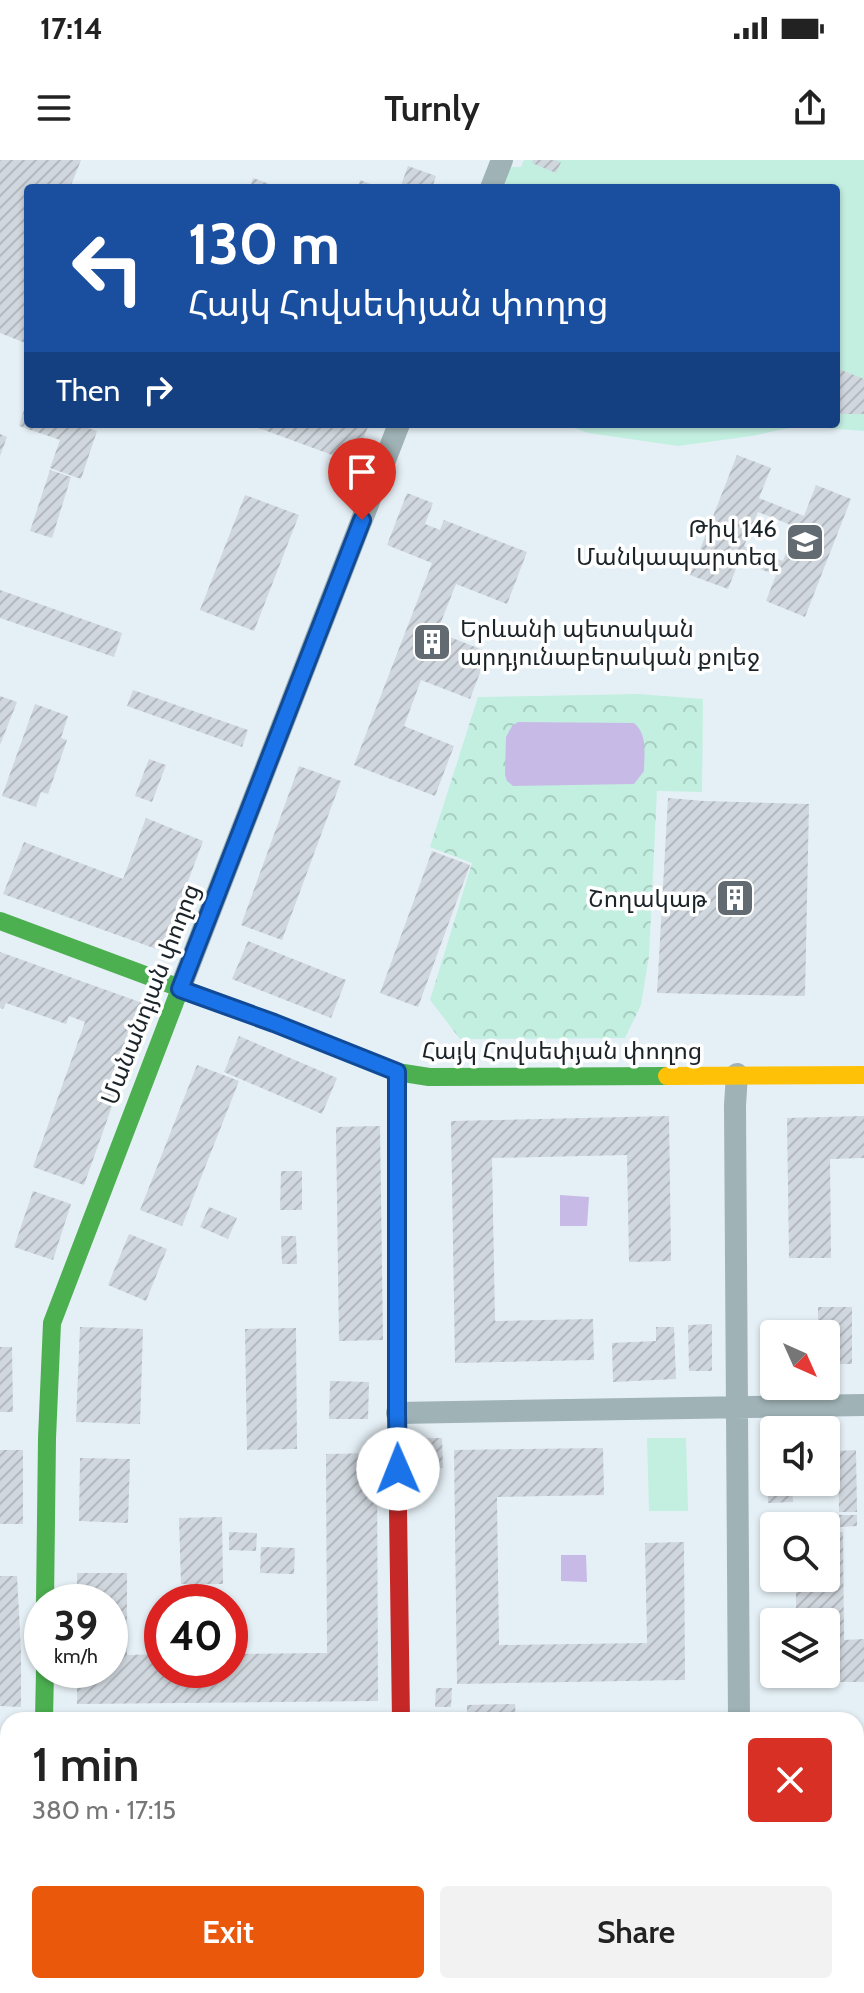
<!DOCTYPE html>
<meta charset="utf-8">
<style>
:root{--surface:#fff;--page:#f2f2f2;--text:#222;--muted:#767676;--accent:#ea580c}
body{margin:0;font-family:Cabin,"Noto Sans Armenian",sans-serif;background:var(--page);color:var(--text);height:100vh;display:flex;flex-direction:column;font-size:30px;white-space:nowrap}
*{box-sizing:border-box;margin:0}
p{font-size:26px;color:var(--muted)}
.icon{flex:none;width:44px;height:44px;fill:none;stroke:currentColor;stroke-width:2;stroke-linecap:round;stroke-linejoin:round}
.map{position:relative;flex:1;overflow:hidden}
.sheet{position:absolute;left:0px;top:1552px;width:864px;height:282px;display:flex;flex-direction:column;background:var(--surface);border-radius:24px 24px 0 0;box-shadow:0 2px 6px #0004}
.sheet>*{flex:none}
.banner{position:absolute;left:24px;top:24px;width:816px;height:244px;border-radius:8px;box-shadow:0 2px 6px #0004;background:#1a4fa0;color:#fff;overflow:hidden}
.needle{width:52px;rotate:135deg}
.fabs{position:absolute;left:760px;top:1160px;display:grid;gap:16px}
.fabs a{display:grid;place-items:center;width:80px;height:80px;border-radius:8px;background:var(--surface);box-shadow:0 2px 6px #0004;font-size:40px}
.speed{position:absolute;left:24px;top:1424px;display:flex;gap:16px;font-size:40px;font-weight:700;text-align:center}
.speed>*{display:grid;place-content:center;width:104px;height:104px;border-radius:50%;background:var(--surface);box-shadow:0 2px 6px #0004;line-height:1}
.speed small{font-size:20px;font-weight:400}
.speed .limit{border:12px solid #d22;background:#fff;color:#111}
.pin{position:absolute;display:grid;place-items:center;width:68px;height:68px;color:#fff;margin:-82px -34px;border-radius:50% 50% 50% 0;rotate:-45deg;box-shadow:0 0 8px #0007}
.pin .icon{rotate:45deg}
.me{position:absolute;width:88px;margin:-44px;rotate:359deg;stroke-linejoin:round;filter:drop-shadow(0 0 6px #0008)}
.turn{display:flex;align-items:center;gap:28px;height:168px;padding:0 32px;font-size:36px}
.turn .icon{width:104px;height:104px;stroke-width:2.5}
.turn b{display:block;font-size:56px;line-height:68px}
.then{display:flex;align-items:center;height:76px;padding:0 32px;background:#0003;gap:16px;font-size:30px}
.round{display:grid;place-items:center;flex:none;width:84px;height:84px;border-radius:8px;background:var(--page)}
.head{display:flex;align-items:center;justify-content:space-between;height:136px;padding:0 32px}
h1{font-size:48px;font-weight:600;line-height:60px}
.cta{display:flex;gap:16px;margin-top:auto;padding:16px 32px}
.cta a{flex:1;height:92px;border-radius:8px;background:var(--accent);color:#fff;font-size:32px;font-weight:600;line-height:92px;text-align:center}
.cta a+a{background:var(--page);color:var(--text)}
.status{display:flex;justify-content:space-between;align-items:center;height:56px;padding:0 40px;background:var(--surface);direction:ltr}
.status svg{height:22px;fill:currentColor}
header{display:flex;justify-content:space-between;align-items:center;height:104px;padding:0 32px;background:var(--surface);font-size:36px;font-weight:600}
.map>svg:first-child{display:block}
.forest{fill:url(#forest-crowns)}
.garden{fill:#c3efe0}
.water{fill:#c8bae7}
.building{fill:url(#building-hatch);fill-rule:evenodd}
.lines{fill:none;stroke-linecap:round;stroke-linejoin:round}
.street{stroke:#9fb2b5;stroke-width:22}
.fast{stroke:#4caf50;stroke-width:18}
.slow{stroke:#ffc107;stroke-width:18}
.jam{stroke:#c62828;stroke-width:18}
.route-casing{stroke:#114b97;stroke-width:20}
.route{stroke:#1a73e8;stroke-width:14}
.labels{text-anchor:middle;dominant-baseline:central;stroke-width:7;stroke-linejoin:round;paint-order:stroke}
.poi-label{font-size:24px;fill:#1b2429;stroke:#fff;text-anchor:end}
.street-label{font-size:24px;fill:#1b2429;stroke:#fff}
</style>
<div class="status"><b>17:14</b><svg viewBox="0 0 49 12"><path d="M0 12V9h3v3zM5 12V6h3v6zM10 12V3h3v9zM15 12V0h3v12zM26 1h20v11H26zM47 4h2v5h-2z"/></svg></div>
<header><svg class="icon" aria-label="menu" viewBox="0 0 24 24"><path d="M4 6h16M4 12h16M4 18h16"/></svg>Turnly<svg class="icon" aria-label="share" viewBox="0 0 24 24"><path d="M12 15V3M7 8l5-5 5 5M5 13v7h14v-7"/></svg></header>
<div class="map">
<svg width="864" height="1833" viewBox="0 0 864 1833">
<defs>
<pattern id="forest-crowns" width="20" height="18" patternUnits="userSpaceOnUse" patternTransform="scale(2)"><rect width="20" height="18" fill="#c3efe0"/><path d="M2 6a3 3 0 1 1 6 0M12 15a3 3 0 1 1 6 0" fill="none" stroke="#a7cdc0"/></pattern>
<pattern id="building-hatch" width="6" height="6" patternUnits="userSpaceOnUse" patternTransform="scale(2)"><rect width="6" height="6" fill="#d0d7de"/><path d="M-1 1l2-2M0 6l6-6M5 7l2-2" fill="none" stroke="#b2b8be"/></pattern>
</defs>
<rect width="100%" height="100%" fill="#e5f0f6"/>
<!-- forest -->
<path class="forest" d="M 638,534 L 703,539 L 702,632 L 657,631 L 649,796 L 641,845 L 625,878 L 460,879 L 430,840 L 472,703 L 430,687 L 478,537 Z"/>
<!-- garden -->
<path class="garden" d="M 524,0 L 864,0 L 864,271 L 799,266 L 752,276 L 678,286 L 588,273 L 564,264 L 836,264 L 836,28 L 500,28 L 508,7 L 521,7 Z
M 647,1278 L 686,1278 L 688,1351 L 649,1351 Z"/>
<!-- water -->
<path class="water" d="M 518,562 L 634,563 C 648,574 644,595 644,611 L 634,624 L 513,626 L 507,621 L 505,615 L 506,577 L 512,566 Z
M 560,1035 L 589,1037 L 587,1066 L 560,1066 Z
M 561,1395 L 586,1395 L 587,1422 L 561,1421 Z"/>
<!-- building -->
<path class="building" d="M 0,0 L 81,0 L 70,28 L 28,28 L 28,184 L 0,173 Z
M 533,0 L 555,0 L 561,2 L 556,13 L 532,3 Z
M 408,6 L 436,16 L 432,28 L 400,28 Z
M 253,18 L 280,28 L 250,28 Z
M 360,20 L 381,28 L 358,28 Z
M 836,208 L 864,219 L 864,254 L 836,254 Z
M 25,246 L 28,247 L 28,264 L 76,264 L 97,271 L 81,319 L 50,308 L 60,280 L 19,266 Z
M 248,264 L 369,264 L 354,303 Z
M 0,274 L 7,277 L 0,296 Z
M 737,295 L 771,308 L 759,338 L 804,356 L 816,325 L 851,339 L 805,457 L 766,441 L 776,415 L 739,401 L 728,429 L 690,415 ZM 758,352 L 796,367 L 783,401 L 744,386 Z
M 50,310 L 71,317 L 52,378 L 30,371 Z
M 407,333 L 433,343 L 425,364 L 440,370 L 444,360 L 527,392 L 507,444 L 456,424 L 437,472 L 488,492 L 470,539 L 421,520 L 404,566 L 454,586 L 435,636 L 354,605 L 432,403 L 387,385 Z
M 245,335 L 299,355 L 254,471 L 200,450 Z
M 0,430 L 122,473 L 114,497 L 0,458 Z
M 133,530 L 248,570 L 242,587 L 127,546 Z
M 0,536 L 17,542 L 0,585 Z
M 35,544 L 68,556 L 61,578 L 67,580 L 48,634 L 41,632 L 36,647 L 2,636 Z
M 149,599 L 166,605 L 152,642 L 135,636 Z
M 299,606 L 341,621 L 282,780 L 241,765 Z
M 668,638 L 704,641 L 809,644 L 805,836 L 657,833 Z
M 146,658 L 203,681 L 162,791 L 3,734 L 24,682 L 123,719 Z
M 432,691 L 470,705 L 418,847 L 380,833 Z
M 248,781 L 346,820 L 331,858 L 232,819 Z
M 0,792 L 148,845 L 84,1025 L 33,1007 L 85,862 L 69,856 L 66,864 L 6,843 L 3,849 L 0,848 Z
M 239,876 L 337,918 L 322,954 L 224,912 Z
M 197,905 L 239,921 L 182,1066 L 140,1050 Z
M 669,956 L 671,1101 L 629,1102 L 627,995 L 492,998 L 495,1161 L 593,1159 L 594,1200 L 455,1203 L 451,961 Z
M 864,956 L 864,998 L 830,999 L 831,1098 L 789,1098 L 787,958 Z
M 380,966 L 383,1180 L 339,1181 L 336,967 Z
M 281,1011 L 302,1011 L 302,1050 L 280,1050 Z
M 33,1031 L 71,1044 L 53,1100 L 14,1087 Z
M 209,1047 L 237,1058 L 228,1079 L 200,1067 Z
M 129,1074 L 167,1089 L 146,1141 L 108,1125 Z
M 281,1076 L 296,1076 L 297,1104 L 282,1104 Z
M 818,1147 L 852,1147 L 852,1204 L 826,1204 L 826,1174 L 818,1174 Z
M 712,1164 L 712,1211 L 689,1211 L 688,1165 Z
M 80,1167 L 143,1169 L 140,1264 L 76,1262 Z
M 656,1167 L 674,1167 L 676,1219 L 613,1222 L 612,1183 L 656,1181 Z
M 296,1168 L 297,1289 L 247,1290 L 245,1169 Z
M 0,1187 L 12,1187 L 13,1252 L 0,1252 Z
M 769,1188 L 774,1188 L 774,1220 L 769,1220 Z
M 330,1221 L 369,1222 L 368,1259 L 329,1259 Z
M 832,1261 L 833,1299 L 826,1299 L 826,1270 L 774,1270 L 774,1322 L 792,1322 L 793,1342 L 768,1343 L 767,1263 Z
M 421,1278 L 442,1278 L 443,1308 L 422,1309 Z
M 603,1288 L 604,1335 L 497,1337 L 499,1485 L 647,1483 L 645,1383 L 684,1382 L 685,1520 L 457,1524 L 454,1290 Z
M 0,1290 L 23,1290 L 23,1364 L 0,1364 Z
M 856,1290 L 857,1352 L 839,1352 L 838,1291 Z
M 377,1293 L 378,1541 L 77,1544 L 77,1510 L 110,1510 L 110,1442 L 77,1442 L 77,1413 L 127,1413 L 127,1495 L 162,1494 L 162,1510 L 230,1510 L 230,1494 L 327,1493 L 326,1294 Z
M 80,1298 L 130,1299 L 128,1363 L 79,1361 Z
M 839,1355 L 857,1355 L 857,1366 L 839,1367 Z
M 222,1357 L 223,1424 L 181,1424 L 179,1358 Z
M 229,1372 L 257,1373 L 256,1391 L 229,1390 Z
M 843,1372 L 844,1480 L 864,1479 L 864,1522 L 797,1522 L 796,1514 L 826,1514 L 826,1462 L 796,1462 L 796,1418 L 826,1418 L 826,1373 Z
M 261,1387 L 295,1388 L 294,1414 L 260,1413 Z
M 0,1416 L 17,1416 L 21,1490 L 21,1547 L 0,1546 Z
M 436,1528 L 452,1528 L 451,1547 L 435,1547 Z
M 515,1544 L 516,1560 L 467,1560 L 467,1545 Z
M 856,1638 L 864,1638 L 864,1683 L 856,1683 Z
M 856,1794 L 864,1794 L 864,1831 L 857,1831 Z
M 458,1826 L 727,1826 L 727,1829 L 693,1829 L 693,1833 L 458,1833 Z
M 764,1826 L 795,1826 L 795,1831 L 764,1832 Z
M 807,1826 L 839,1826 L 839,1833 L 807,1833 Z"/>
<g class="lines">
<!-- street -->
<path class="street" d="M 491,28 L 502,0
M 180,829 L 399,264
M 737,914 L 735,945 L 739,1560
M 397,1253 L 864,1245
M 741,1826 L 741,1833"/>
<!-- fast -->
<path class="fast" d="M 0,761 L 274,863 L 397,912 L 429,917 L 667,916
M 45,1442 L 47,1278 L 52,1163 L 180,829
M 44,1560 L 45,1510
M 0,1621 L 8,1618
M 856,1722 L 864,1722"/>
<!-- slow -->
<path class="slow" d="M 397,912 L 398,1349
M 667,916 L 864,915
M 856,1752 L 864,1752
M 353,1833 L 360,1826"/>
<!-- jam -->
<path class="jam" d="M 398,1349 L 401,1560"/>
</g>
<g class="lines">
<defs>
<path id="route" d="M 362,360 L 180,829 L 274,863 L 397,912 L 397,1253 L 398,1309"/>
</defs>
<!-- route casing -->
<use href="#route" class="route-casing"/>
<!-- route -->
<use href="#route" class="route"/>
</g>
<!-- icons -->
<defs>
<symbol id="school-square" viewBox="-11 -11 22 22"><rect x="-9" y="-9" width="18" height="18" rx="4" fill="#626b71" stroke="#fff"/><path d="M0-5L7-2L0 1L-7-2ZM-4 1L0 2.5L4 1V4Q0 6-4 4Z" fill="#fff"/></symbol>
<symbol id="building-square" viewBox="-11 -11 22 22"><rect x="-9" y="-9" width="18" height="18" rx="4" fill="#626b71" stroke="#fff"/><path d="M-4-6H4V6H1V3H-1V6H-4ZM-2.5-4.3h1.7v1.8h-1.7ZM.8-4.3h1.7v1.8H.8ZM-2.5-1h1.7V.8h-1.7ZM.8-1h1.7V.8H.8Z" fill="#fff"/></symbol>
</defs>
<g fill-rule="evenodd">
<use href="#school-square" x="783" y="360" width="44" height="44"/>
<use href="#building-square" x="410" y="460" width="44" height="44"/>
<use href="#building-square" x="713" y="716" width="44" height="44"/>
</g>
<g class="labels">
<!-- poi labels -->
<g class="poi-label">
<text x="777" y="368">Թիվ 146<tspan x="777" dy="28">Մանկապարտեզ</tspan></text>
<text x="460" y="468" text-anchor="start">Երևանի պետական<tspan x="460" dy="28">արդյունաբերական քոլեջ</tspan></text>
<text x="707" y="738">Շողակաթ</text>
</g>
<!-- street labels -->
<g class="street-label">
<text transform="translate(150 834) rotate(-69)">Մանանդյան փողոց</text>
<text x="562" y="890">Հայկ Հովսեփյան փողոց</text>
</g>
</g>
</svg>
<div class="fabs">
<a><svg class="needle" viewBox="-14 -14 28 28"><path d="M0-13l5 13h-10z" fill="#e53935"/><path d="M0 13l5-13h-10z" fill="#767676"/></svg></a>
<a><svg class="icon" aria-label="sound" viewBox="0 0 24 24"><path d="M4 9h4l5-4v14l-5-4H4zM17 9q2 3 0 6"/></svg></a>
<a><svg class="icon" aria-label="search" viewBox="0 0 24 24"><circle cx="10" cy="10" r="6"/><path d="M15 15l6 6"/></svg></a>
<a><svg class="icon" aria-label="layers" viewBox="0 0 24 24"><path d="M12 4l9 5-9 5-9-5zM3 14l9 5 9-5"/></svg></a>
</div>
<div class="speed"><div>39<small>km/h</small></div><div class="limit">40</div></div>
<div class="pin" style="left:362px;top:360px;background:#d93025"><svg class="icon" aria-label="arrive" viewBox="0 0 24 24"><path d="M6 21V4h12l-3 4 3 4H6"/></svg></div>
<svg class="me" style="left:398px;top:1309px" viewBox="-20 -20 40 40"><circle r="19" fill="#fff"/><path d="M0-13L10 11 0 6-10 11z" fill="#1a73e8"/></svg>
<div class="banner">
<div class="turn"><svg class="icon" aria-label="left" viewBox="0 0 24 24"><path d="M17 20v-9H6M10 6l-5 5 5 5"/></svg><div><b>130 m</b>Հայկ Հովսեփյան փողոց</div></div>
<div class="then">Then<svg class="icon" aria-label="right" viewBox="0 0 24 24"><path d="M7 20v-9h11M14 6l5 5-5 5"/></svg></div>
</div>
<section class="sheet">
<div class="head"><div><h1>1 min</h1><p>380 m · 17:15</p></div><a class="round" style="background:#d93025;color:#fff"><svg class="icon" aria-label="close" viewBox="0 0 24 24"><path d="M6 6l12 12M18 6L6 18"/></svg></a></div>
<div class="cta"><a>Exit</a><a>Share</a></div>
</section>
</div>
